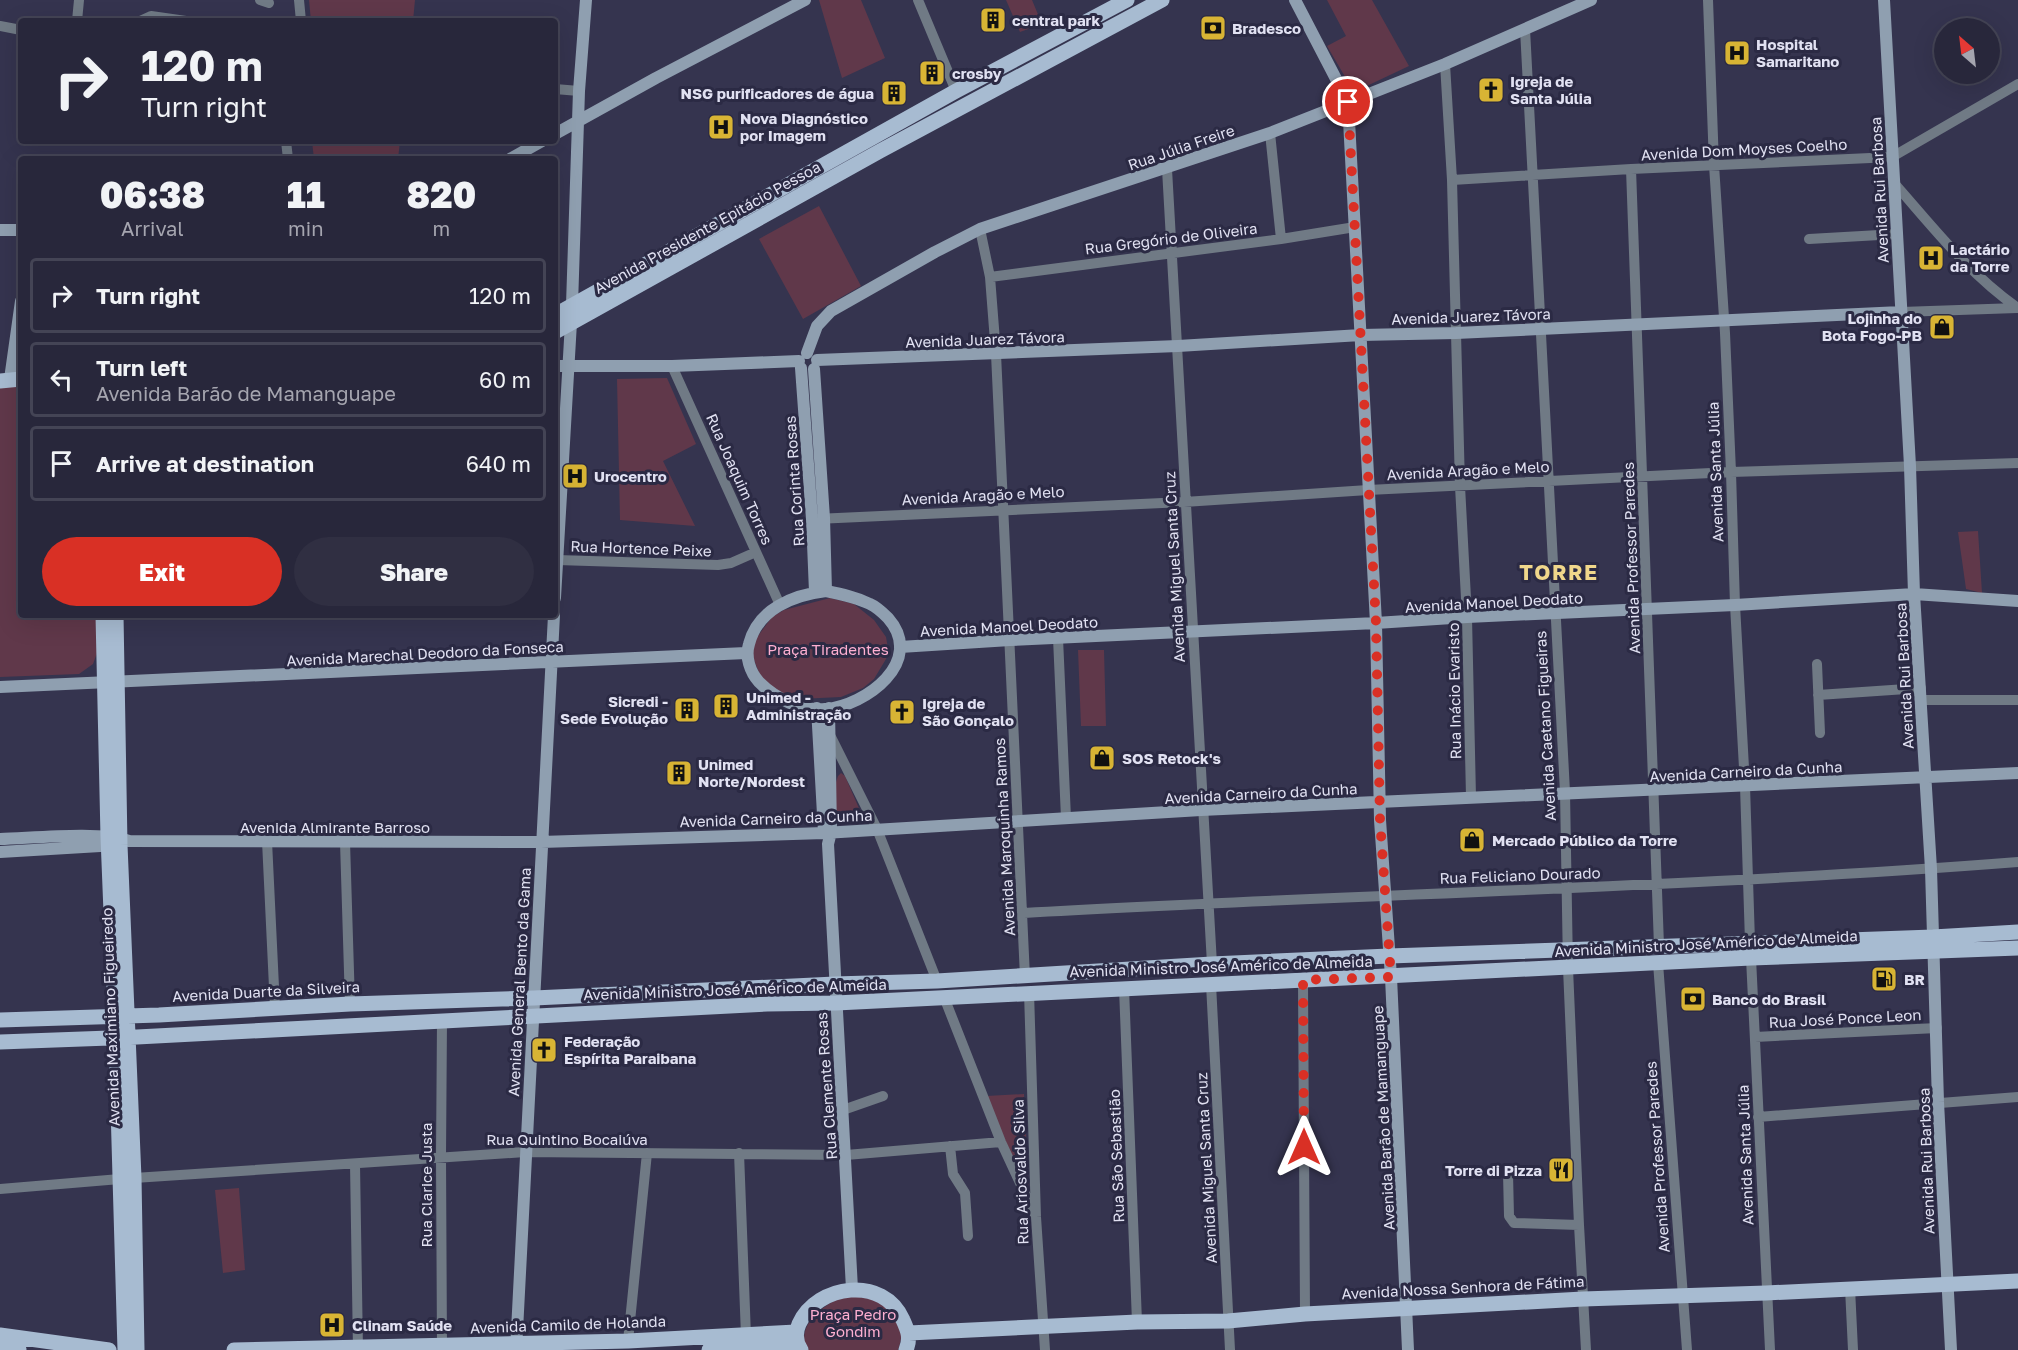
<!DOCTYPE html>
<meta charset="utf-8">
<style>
:root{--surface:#28273b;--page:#302f42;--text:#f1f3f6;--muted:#a5a5af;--line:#445;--accent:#d93025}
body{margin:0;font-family:"Golos Text",sans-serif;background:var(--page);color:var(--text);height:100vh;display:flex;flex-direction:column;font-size:22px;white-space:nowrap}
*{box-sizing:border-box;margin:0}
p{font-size:20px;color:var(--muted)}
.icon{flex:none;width:33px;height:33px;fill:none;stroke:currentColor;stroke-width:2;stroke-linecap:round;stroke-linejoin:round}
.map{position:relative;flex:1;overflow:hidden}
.panel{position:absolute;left:18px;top:156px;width:540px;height:462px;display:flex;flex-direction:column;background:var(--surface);border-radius:6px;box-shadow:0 6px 24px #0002,0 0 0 2px var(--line)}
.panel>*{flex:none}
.top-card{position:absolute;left:18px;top:18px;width:540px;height:126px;border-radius:6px;box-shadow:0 6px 24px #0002,0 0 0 2px var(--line);background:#28273b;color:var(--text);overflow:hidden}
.needle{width:39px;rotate:332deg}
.buttons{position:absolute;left:1934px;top:18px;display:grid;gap:12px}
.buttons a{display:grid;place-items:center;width:66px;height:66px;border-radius:50%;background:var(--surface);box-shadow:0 6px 24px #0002,0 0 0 2px var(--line);font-size:30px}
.pin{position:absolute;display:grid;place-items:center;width:51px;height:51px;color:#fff;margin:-26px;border:3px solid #fff;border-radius:50%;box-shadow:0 2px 6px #0007}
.me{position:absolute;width:66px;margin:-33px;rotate:0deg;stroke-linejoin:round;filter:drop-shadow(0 0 4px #0008)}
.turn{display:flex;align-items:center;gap:21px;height:126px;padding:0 24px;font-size:27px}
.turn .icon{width:78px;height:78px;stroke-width:2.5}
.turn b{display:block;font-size:42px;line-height:51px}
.eta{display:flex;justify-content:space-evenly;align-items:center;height:102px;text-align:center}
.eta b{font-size:36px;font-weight:800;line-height:42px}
.action{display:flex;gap:12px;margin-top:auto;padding:12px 24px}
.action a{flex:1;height:69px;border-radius:36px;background:var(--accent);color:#fff;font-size:24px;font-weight:800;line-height:69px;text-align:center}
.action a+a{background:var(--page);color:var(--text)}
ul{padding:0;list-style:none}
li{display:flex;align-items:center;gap:18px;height:75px;margin:0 12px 9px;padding:0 12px;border:3px solid var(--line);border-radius:6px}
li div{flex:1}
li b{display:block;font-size:22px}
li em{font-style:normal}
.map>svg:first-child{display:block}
.green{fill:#60384a}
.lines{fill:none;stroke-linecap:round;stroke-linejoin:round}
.street{stroke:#707a85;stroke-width:10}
.secondary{stroke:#8f9fb0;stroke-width:12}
.primary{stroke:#a7bbd1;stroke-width:15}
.route{stroke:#d93025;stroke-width:10;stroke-dasharray:0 18}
.labels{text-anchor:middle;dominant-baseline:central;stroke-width:6;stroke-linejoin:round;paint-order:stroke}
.poi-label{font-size:15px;font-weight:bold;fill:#e1e1f2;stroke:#2b2a44;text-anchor:start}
.street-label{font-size:15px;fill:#e1e1f2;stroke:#2b2a44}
.park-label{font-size:15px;fill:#feafd1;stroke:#2b2a44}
.district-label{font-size:21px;font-weight:bold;letter-spacing:1.5px;fill:#f0d78b;stroke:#2b2a44}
</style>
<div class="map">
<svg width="2018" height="1350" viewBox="0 0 2018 1350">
<rect width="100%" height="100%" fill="#35344f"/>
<!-- green -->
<path class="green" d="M 309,0 L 415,0 L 413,21 L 311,21 Z
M 819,0 L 861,0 L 885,58 L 842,78 Z
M 1006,0 L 1032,0 L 1042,24 L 1020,32 Z
M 1327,0 L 1372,0 L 1409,66 L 1354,92 L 1327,46 L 1346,36 Z
M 312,141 L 400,141 L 398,159 L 314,159 Z
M 819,206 L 861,286 L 803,319 L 759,239 Z
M 667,378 L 696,444 L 663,461 L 695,526 L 620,520 L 617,379 Z
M 21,385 L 21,615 L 96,615 L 97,653 L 93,664 L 79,674 L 0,677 L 0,387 Z
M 1978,531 L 1982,593 L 1966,589 L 1958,532 Z
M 830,598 L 854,604 L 874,620 L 886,637 L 889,654 L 874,679 L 863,688 L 841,697 L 799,699 L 780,694 L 761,678 L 751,652 L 755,640 L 772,617 L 784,610 Z
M 1078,650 L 1104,650 L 1106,726 L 1081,726 Z
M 841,773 L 845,776 L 864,820 L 836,822 L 836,782 L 838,776 Z
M 1024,1094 L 1029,1196 L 986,1096 Z
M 239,1188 L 245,1270 L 223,1273 L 215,1190 Z
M 843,1296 C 877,1296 913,1308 898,1350 L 806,1350 C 797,1323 822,1307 843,1296 Z"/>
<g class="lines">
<!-- street -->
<path class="street" d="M 260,0 L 269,3
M 299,0 L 301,21
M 918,0 L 956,91
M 1708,0 L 1714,165 L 1725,333 L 1731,472 L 1735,605 L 1745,786 L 1750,942
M 77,21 L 79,0
M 140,21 L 151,16 L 186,21
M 0,26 L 21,30
M 1525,29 L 1565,792 L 1568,968 L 1579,1225 L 1586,1350
M 1445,64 L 1452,180 L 1460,486 L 1467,617 L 1471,797
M 555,89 L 579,91
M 1270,133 L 1281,239
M 286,141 L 288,159
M 1167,169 L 1212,964
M 1631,169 L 1659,946
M 1452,180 L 1631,169 L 1892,157 L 2018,84
M 1894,183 C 1933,227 1969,274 2018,308
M 980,229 L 990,277 L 996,354 L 1025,977
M 1809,239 L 1897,234
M 990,277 L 1281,239 L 1355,227
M 1901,312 L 2017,308
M 672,366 L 780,605
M 816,519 L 1184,502 L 1368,490 L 1731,472 L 2018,463
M 557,560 L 718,565 L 731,563 L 756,552
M 1058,638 L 1066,818
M 1817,664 L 1820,733
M 1818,695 L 1921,688
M 1921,700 L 2018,700
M 831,737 L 877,829 L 937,981
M 267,841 L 275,1008
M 345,842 L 350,1004
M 1024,913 C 1355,894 1687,888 2018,862
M 1751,958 L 1770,1350
M 1658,963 L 1687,1350
M 1303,980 L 1305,1314
M 1211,984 L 1230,1350
M 1124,988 L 1137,1322
M 1029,992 L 1036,1217 L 1045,1350
M 944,997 L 1001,1142 L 1034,1213
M 1755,1037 L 1937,1028
M 843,1110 L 883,1096
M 1758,1117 L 2018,1097
M 950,1146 L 953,1174 L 965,1193 L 968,1236
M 739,1153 L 746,1336
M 355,1164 L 358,1350
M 1508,1173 L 1509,1216 L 1514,1223 L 1579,1225
M 134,1178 L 525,1152 L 846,1155 L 1001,1142
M 0,1189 L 120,1179
M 1850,1288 L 1853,1350
M 628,1341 L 647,1153
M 442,1350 L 441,1156 L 442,1020"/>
<!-- secondary -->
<path class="secondary" d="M 1295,0 L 1348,102 L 1376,623 L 1380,820 L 1391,977 L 1408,1350
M 1884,0 L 1910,466 L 1914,594 L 1931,869 L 1938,1102 L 1951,1350
M 555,134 L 656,78 L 805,0
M 510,159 L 542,141
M 0,230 L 21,230
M 807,353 L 817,326 L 831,311 L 935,252 L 980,229 L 1270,133 L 1445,64 L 1591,0
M 817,360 L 1178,346 L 1361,335 L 1456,333 L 1901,312
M 555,366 L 672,366 L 799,361
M 801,368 L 812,519 L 815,592
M 814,369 L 824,518 L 826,591
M 10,379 L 21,301
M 826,591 C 841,594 856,597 870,604 C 877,607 883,613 888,618 C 926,661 866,706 825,709 C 801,711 776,699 759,682 C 750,672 745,657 749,644 C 758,609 793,595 826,591 Z
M 555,598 L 572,305 L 579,91 L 586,0
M 900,647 L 1010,640 L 1376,623 L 1467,617 L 1735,605 L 1914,594 L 2018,601
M 0,687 L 746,653
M 817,708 L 824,832
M 829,708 L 831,832 L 828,844 L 852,1289
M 0,839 C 34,838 100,831 129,841 L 541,842 L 824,833 L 1201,810 L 2018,773
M 0,852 L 117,845
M 516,1350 L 554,615"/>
<!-- primary -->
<path class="primary" d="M 555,315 L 956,91 L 1127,0
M 555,332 L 880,151 L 1162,0
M 0,381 L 21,379
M 103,615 L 108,837 L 116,1038 L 125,1350
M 116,615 L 120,845 L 134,1178 L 137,1350
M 0,1020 L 159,1015 L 350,1004 L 534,998 L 835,984 L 937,981 L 1212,964 L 1389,956 L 1933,937 L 2018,932
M 0,1042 L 137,1037 L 767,1004 L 836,1003 L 1751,958 L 2018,948
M 909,1333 L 1137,1322 L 1228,1321 L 1305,1314 L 1583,1299 L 1766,1293 L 2018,1281
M 0,1335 L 109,1350
M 0,1347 L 19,1350
M 234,1350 L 628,1341 L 796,1332
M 709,1350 L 797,1344
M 801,1350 C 795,1341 795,1333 799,1324 C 817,1284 884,1275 903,1320 C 908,1331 911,1338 906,1350"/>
</g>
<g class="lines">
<!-- route -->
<path class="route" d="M 1304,1147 L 1303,980 L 1391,977 L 1380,820 L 1376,623 L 1348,102"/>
</g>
<!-- icons -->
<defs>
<symbol id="building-square" viewBox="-11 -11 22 22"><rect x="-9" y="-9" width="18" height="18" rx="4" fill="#d8b434" stroke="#2b2a44"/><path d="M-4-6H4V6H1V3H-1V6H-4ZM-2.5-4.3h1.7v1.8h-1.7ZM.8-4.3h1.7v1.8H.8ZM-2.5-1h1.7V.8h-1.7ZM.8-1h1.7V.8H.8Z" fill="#111"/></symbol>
<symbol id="bank-square" viewBox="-11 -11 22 22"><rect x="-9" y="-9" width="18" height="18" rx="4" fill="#d8b434" stroke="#2b2a44"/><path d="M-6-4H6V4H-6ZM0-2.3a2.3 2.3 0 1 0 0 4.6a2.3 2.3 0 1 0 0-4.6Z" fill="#111"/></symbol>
<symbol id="hospital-square" viewBox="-11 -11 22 22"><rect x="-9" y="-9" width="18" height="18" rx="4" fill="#d8b434" stroke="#2b2a44"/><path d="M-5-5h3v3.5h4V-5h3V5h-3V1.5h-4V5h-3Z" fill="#111"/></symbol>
<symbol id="church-square" viewBox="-11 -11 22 22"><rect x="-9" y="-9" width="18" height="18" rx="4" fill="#d8b434" stroke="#2b2a44"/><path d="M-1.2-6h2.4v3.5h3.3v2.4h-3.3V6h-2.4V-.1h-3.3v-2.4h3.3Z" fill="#111"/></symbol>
<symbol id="shop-square" viewBox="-11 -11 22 22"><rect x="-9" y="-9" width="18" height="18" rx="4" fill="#d8b434" stroke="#2b2a44"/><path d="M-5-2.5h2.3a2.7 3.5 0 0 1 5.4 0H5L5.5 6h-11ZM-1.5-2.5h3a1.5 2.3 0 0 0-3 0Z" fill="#111"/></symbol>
<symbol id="fuel-square" viewBox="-11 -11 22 22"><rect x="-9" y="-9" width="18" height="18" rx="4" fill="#d8b434" stroke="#2b2a44"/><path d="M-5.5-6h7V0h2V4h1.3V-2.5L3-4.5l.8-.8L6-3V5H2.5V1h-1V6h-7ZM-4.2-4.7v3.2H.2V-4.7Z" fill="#111"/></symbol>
<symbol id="restaurant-square" viewBox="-11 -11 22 22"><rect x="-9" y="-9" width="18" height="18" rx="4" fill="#d8b434" stroke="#2b2a44"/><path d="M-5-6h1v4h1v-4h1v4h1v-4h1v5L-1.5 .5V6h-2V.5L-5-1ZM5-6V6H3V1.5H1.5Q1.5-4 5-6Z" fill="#111"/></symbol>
</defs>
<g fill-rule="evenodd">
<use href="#building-square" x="978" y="5" width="30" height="30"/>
<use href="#bank-square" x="1198" y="13" width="30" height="30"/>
<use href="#hospital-square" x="1722" y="38" width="30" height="30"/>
<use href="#building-square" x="917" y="58" width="30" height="30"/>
<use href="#church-square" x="1476" y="75" width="30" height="30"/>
<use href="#building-square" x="879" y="78" width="30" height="30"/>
<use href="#hospital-square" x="706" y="112" width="30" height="30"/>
<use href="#hospital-square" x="1916" y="243" width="30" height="30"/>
<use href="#shop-square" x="1927" y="312" width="30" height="30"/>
<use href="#hospital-square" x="560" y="461" width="30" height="30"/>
<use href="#building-square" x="711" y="691" width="30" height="30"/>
<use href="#building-square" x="672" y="695" width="30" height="30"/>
<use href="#church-square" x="887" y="697" width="30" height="30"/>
<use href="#shop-square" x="1087" y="743" width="30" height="30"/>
<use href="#building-square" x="664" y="758" width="30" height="30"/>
<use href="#shop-square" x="1457" y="825" width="30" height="30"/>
<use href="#fuel-square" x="1869" y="964" width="30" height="30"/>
<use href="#bank-square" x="1678" y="984" width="30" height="30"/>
<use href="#church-square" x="529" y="1035" width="30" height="30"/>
<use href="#restaurant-square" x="1546" y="1155" width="30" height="30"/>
<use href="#hospital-square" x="317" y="1310" width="30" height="30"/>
</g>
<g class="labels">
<!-- poi labels -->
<g class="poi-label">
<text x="1012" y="20">central park</text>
<text x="1232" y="28">Bradesco</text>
<text x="1756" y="44">Hospital<tspan x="1756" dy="17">Samaritano</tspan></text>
<text x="952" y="73">crosby</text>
<text x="1510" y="81">Igreja de<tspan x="1510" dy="17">Santa Júlia</tspan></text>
<text x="874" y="93" text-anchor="end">NSG purificadores de água</text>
<text x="740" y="118">Nova Diagnóstico<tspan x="740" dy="17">por Imagem</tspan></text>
<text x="1950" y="249">Lactário<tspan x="1950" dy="17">da Torre</tspan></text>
<text x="1922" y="318" text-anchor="end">Lojinha do<tspan x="1922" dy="17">Bota Fogo-PB</tspan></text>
<text x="594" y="476">Urocentro</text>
<text x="746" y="697">Unimed -<tspan x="746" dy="17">Administração</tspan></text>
<text x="668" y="701" text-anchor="end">Sicredi -<tspan x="668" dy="17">Sede Evolução</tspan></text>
<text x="922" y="703">Igreja de<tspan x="922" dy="17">São Gonçalo</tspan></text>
<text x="1122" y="758">SOS Retock's</text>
<text x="698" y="764">Unimed<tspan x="698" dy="17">Norte/Nordest</tspan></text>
<text x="1492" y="840">Mercado Público da Torre</text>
<text x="1904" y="979">BR</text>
<text x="1712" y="999">Banco do Brasil</text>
<text x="564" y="1041">Federação<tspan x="564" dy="17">Espírita Paraibana</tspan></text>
<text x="1542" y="1170" text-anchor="end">Torre di Pizza</text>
<text x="352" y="1325">Clinam Saúde</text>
</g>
<!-- street labels -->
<g class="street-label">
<text transform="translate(1181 147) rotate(-19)">Rua Júlia Freire</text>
<text transform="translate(1744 149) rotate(-3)">Avenida Dom Moyses Coelho</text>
<text transform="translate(1879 190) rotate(-93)">Avenida Rui Barbosa</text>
<text transform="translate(707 227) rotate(-29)">Avenida Presidente Epitácio Pessoa</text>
<text transform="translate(1171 238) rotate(-7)">Rua Gregório de Oliveira</text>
<text transform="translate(1471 316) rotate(-2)">Avenida Juarez Távora</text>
<text transform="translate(985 339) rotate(-2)">Avenida Juarez Távora</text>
<text transform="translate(1468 470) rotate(-3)">Avenida Aragão e Melo</text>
<text transform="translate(1715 472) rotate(-92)">Avenida Santa Júlia</text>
<text transform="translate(740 479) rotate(66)">Rua Joaquim Torres</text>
<text transform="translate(794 481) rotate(-94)">Rua Corinta Rosas</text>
<text transform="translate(983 495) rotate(-3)">Avenida Aragão e Melo</text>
<text transform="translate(641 548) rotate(2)">Rua Hortence Peixe</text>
<text transform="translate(1631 558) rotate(-92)">Avenida Professor Paredes</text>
<text transform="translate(1174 567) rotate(-93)">Avenida Miguel Santa Cruz</text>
<text transform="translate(1494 602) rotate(-3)">Avenida Manoel Deodato</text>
<text transform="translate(1009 626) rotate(-3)">Avenida Manoel Deodato</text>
<text transform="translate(425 653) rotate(-3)">Avenida Marechal Deodoro da Fonseca</text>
<text transform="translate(1904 676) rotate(-93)">Avenida Rui Barbosa</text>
<text transform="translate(1454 691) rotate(-91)">Rua Inácio Evaristo</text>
<text transform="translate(1545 726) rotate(-93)">Avenida Caetano Figueiras</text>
<text transform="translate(1746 771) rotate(-3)">Avenida Carneiro da Cunha</text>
<text transform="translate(1261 793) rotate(-3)">Avenida Carneiro da Cunha</text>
<text transform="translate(776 818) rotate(-2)">Avenida Carneiro da Cunha</text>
<text x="335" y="827">Avenida Almirante Barroso</text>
<text transform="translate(1004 837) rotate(-93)">Avenida Maroquinha Ramos</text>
<text transform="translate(1520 875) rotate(-2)">Rua Feliciano Dourado</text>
<text transform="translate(1706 943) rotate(-3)">Avenida Ministro José Américo de Almeida</text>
<text transform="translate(1221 966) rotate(-2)">Avenida Ministro José Américo de Almeida</text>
<text transform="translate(519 982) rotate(-87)">Avenida General Bento da Gama</text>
<text transform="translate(735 989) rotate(-2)">Avenida Ministro José Américo de Almeida</text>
<text transform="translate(266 991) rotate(-3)">Avenida Duarte da Silveira</text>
<text transform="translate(110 1017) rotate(-92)">Avenida Maximiano Figueiredo</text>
<text transform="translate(1845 1018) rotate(-3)">Rua José Ponce Leon</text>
<text transform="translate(826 1086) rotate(-94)">Rua Clemente Rosas</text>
<text transform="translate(1383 1118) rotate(-93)">Avenida Barão de Mamanguape</text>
<text x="567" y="1139">Rua Quintino Bocaiúva</text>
<text transform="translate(1745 1155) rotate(-92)">Avenida Santa Júlia</text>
<text transform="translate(1116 1156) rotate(-92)">Rua São Sebastião</text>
<text transform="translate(1657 1157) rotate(-94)">Avenida Professor Paredes</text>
<text transform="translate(1926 1161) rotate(-92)">Avenida Rui Barbosa</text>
<text transform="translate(1206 1168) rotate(-93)">Avenida Miguel Santa Cruz</text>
<text transform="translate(1020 1172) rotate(-92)">Rua Ariosvaldo Silva</text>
<text transform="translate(426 1185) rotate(-90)">Rua Clarice Justa</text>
<text transform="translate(1463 1287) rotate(-3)">Avenida Nossa Senhora de Fátima</text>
<text transform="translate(568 1324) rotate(-2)">Avenida Camilo de Holanda</text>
</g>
<!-- park labels -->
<g class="park-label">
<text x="828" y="649">Praça Tiradentes</text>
<text x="853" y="1314">Praça Pedro<tspan x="853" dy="17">Gondim</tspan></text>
</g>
<!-- district labels -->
<g class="district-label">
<text x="1559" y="572">TORRE</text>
</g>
</g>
</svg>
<div class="buttons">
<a><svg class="needle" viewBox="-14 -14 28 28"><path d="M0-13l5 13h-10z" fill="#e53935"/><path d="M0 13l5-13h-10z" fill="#a5a5af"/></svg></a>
</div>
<div class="pin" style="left:1348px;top:102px;background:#d93025"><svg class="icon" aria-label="arrive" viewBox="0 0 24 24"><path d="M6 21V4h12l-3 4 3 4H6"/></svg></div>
<svg class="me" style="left:1304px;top:1147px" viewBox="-20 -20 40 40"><path d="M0-17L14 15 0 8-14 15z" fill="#d93025" stroke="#fff" stroke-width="4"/></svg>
<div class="top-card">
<div class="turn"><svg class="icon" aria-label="right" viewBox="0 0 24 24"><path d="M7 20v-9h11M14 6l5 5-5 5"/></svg><div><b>120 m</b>Turn right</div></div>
</div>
<section class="panel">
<div class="eta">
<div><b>06:38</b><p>Arrival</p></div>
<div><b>11</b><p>min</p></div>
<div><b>820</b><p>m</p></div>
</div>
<ul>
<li><svg class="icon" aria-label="right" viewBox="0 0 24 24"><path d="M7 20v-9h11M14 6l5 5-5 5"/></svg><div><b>Turn right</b></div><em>120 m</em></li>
<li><svg class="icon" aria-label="left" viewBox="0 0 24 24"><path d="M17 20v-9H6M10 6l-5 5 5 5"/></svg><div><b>Turn left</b><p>Avenida Barão de Mamanguape</p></div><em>60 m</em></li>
<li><svg class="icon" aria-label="arrive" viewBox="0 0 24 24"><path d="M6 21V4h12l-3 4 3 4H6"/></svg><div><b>Arrive at destination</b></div><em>640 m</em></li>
</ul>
<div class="action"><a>Exit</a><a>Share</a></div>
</section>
</div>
